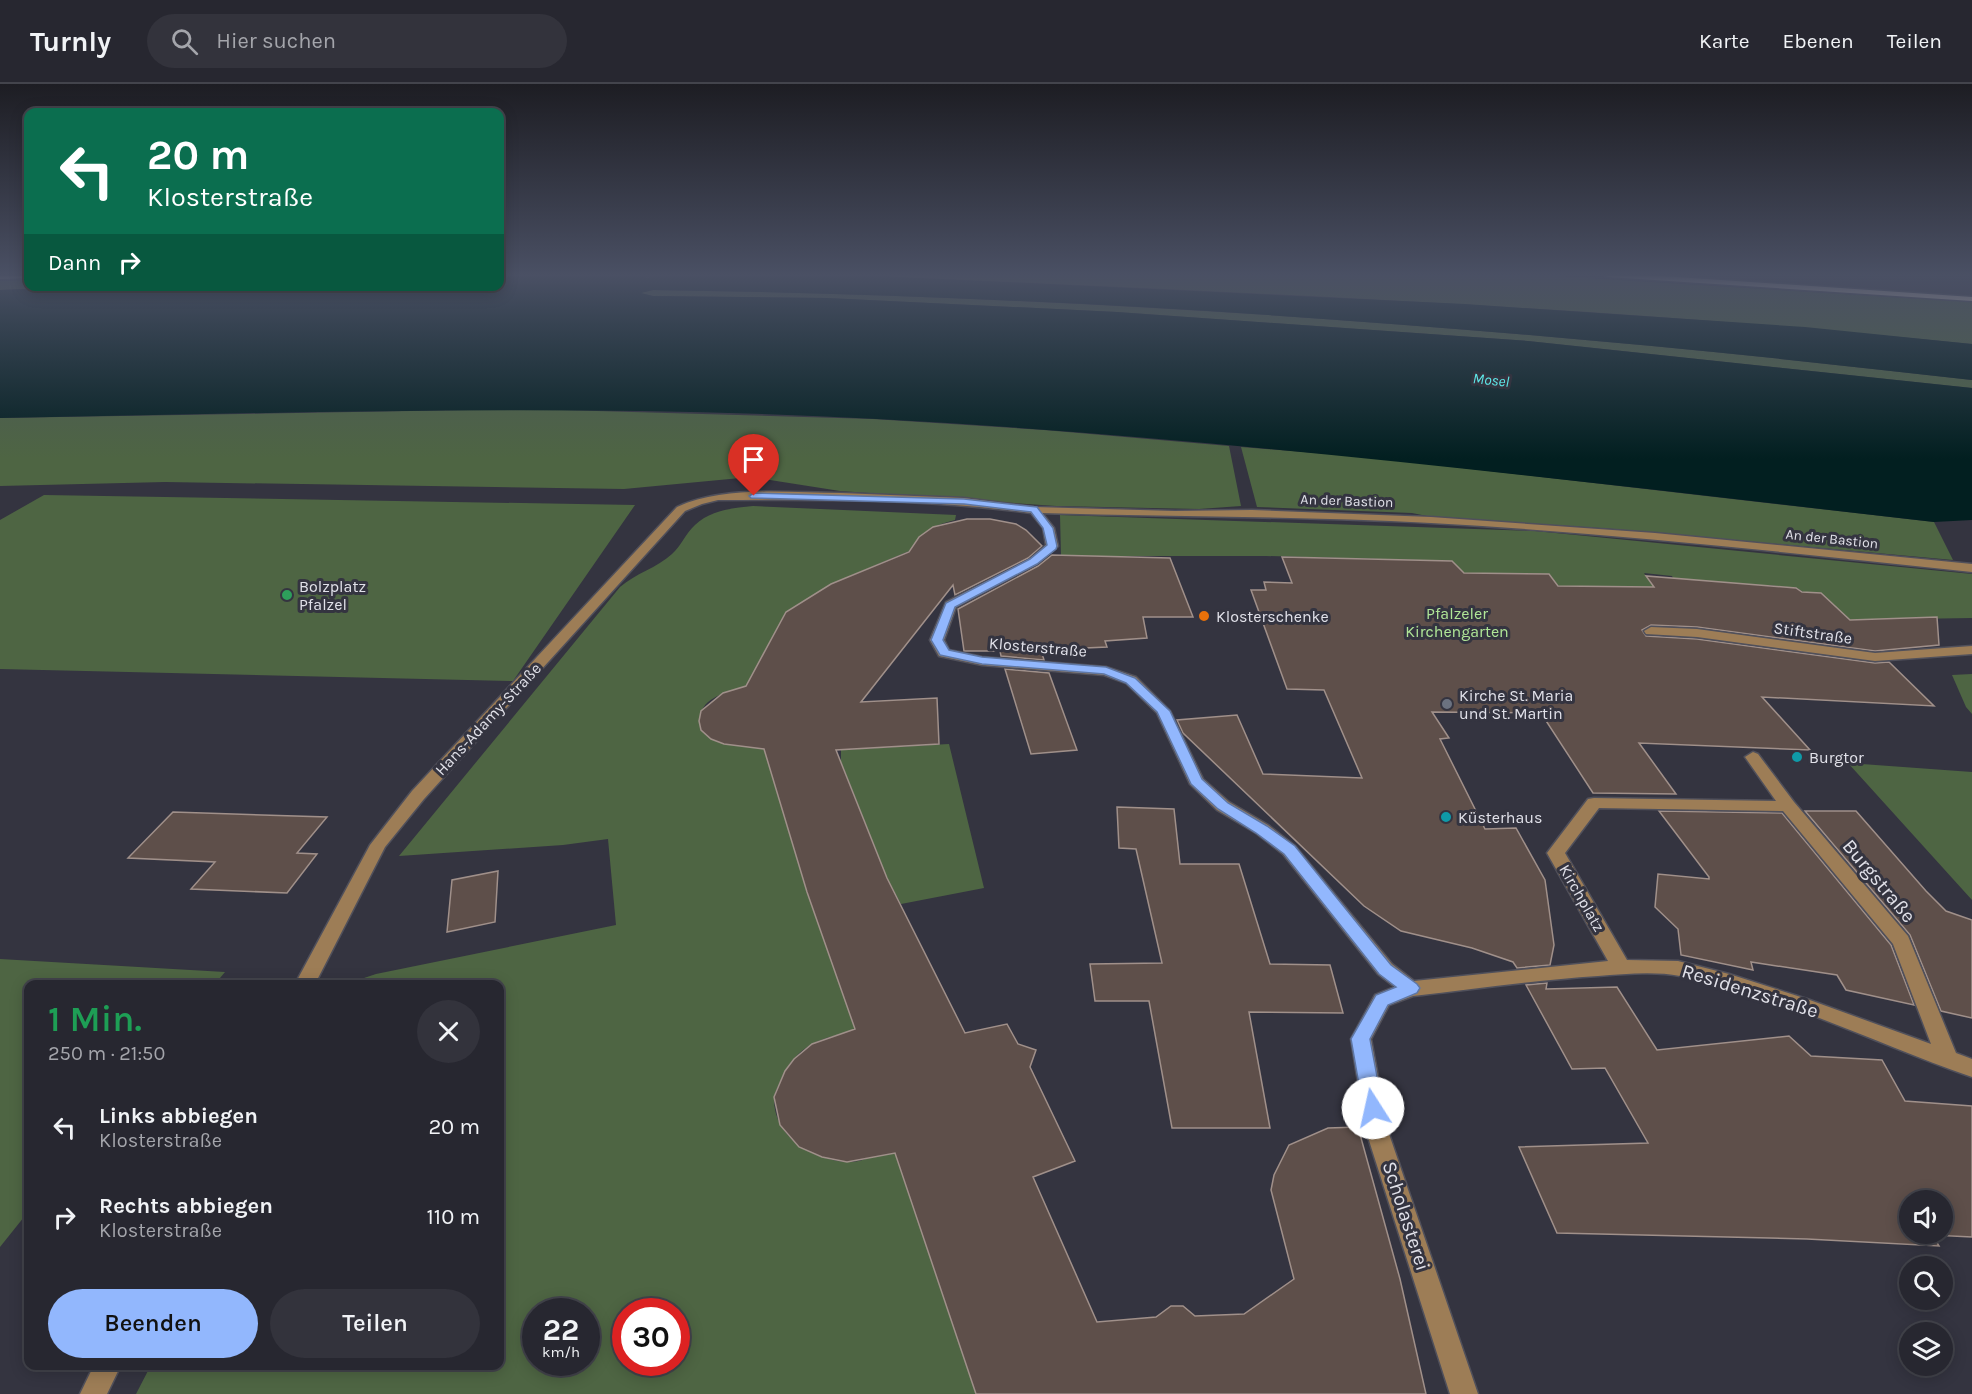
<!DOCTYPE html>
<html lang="de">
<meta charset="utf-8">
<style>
:root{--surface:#272730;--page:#33333c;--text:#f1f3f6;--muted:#a4a5ab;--line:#43444c;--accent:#92b7fd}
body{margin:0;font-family:Karla,sans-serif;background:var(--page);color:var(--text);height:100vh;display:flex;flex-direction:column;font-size:22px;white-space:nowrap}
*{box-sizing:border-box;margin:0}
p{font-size:20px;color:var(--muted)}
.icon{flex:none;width:33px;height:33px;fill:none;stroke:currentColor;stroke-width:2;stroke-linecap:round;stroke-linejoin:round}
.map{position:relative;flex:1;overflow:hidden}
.details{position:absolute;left:24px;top:896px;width:480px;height:390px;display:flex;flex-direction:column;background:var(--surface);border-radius:12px;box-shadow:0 3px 15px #0003,0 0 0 2px var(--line)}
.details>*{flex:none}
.top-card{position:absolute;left:24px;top:24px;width:480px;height:183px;border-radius:12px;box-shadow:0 3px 15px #0003,0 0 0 2px var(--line);background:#0b6e4f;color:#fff;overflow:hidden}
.controls{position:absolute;left:1899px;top:1106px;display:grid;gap:12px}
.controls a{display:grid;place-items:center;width:54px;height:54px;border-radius:50%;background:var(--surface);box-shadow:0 3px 15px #0003,0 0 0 2px var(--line);font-size:30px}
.speed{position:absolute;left:522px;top:1214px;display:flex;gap:12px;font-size:30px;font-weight:700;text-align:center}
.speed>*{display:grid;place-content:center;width:78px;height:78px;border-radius:50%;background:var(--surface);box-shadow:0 3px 15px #0003,0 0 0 2px var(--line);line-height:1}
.speed small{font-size:15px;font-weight:400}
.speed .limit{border:9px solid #d22;background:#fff;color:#111}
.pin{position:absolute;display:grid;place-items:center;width:51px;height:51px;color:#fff;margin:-62px -26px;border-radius:50% 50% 50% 0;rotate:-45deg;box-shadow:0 0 6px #0007}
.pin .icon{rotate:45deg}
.me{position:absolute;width:66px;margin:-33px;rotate:350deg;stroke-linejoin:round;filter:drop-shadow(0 0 4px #0008)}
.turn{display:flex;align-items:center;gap:21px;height:126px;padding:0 24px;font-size:27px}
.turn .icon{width:78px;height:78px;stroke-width:2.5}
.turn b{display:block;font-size:42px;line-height:51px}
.then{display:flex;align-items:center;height:57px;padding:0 24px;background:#0003;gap:12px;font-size:22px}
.round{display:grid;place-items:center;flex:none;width:63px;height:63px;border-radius:32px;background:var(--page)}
.summary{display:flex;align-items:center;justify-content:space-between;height:102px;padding:0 24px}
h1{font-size:36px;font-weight:600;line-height:45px;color:#1e9e55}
.action{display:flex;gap:12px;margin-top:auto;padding:12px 24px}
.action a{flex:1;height:69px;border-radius:36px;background:var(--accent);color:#111;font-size:24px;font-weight:600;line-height:69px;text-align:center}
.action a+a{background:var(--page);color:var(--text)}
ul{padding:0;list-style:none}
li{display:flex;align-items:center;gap:18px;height:90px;padding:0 24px}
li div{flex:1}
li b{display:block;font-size:22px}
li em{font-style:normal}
header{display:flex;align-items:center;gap:36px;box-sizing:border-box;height:84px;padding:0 30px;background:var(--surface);border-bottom:2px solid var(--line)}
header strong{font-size:28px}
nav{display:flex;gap:33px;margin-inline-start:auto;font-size:21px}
.search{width:420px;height:54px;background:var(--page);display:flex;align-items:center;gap:15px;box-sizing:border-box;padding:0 21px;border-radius:33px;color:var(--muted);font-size:22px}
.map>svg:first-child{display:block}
.green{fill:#4e6543;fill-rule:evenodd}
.water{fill:#021f20}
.building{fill:#5e4f4a;stroke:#a0908a;stroke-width:1.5;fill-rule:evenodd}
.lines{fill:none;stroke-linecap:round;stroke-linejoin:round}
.minor-casing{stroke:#50505b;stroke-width:3}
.highway-casing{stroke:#50505b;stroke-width:3}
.minor{fill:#9d7d56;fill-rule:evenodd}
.highway{fill:#fcecda;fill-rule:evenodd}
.route{fill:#92b7fd;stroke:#5f77a4;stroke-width:1.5}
.leisure-dot{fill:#2e9e5b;stroke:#343440;stroke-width:2}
.food-dot{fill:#e8710a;stroke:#343440;stroke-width:2}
.worship-dot{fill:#6b7280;stroke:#343440;stroke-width:2}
.culture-dot{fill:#0f9aa8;stroke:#343440;stroke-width:2}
.labels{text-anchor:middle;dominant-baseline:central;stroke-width:6;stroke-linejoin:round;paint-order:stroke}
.far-street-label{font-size:14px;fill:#e1e1e9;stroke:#343440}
.far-water-label{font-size:15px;font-style:italic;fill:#5ee8e9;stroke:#343440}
.poi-label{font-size:16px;fill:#e1e1e9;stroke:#343440;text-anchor:start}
.park-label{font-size:16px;fill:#b0e697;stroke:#343440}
.street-label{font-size:16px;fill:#e1e1e9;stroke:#343440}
.near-street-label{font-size:20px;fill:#e1e1e9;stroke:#343440}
</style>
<header>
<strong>Turnly</strong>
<div class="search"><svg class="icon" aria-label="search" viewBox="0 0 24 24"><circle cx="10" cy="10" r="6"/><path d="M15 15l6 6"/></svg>Hier suchen</div>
<nav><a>Karte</a><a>Ebenen</a><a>Teilen</a></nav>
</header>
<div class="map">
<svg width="1972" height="1310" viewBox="0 0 1972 1310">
<rect width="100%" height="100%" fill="#343440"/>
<!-- green -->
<path class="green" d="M 856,191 L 1538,191 L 1972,218 L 1972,260 C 1601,222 1228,208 856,191 Z
M 28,196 L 28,202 L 89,203 L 0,206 L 0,197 Z
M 653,206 C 1093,212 1534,245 1972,296 L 1972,304 L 1528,257 L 1117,228 L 827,214 L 653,212 L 639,209 Z
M 527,325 L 873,335 L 1044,346 L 1229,362 L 1241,422 L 1199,425 L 1056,422 L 840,407 L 751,393 L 624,405 L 165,398 L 0,402 L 0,334 Z
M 1241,363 L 1366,373 L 1934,438 L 1953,476 L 1614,445 L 1432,433 L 1412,429 L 1257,423 Z
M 44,411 L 635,421 L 513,597 L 0,585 L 0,436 Z
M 753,422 L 956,431 L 955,436 C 935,441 922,446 914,465 L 831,500 L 786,528 L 748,603 C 733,607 710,610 702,626 C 700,631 701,640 701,646 C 721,664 736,659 762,657 L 807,808 L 856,947 C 842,950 825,953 812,960 C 799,967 788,980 782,993 C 780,1000 774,1008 774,1015 C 774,1053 811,1075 846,1078 C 862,1079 879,1070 894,1063 L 976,1310 L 136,1310 L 151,1281 L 500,1281 L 500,900 L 346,900 L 376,890 L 616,841 L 608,755 L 563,761 L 399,772 L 620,503 C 636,489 657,484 672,470 C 681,462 686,449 695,441 C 711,426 733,424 753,422 ZM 536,1227 L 586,1227 L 586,1278 L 536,1278 ZM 626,1227 L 676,1227 L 676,1278 L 626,1278 Z
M 1060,431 L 1535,447 L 1972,490 L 1972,534 L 1846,536 L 1797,504 L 1766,501 L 1678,504 L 1672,492 L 1644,489 L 1659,510 C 1638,507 1577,496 1562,506 L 1549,490 L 1464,489 L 1452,477 L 1266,472 L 1061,472 Z
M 1972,590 L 1972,630 L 1966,623 L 1952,591 Z
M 949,660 L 984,804 L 901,820 L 887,794 L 846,690 L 841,678 L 841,666 Z
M 1848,679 L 1972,688 L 1972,816 Z
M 0,875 L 225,888 L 215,900 L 28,900 L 28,1128 L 0,1163 Z"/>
<!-- water -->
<path class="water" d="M 500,191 L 643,191 L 647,194 L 665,191 L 858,191 L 1465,220 L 1805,243 L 1972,260 L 1972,296 C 1534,245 1094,212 653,206 L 641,209 L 653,212 L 827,214 L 1117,228 L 1528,257 L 1972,304 L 1972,436 L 1934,438 C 1583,398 1231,354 877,335 C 585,319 292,329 0,334 L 0,206 L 89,202 L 500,202 Z"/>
<!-- building -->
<path class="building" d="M 967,435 L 990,435 L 1016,440 L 1026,446 L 1042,462 L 1028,474 L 955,511 L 953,501 L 861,618 L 937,614 L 939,660 L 836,666 L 887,794 L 965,949 L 1007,940 L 1018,960 L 1036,966 L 1030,983 L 1075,1077 L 1033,1093 L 1097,1238 L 1156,1233 L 1171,1222 L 1183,1222 L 1195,1232 L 1244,1230 L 1294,1195 L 1271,1106 L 1274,1091 L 1289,1061 L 1328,1044 L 1358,1043 L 1400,1195 L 1426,1310 L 976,1310 L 895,1069 L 847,1078 L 822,1073 L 799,1063 L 780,1041 L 774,1013 L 785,987 L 794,975 L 812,960 L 855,945 L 807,808 L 764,665 L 724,660 L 711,655 L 701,646 L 699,637 L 701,627 L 723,609 L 746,602 L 786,528 L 831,500 L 909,468 L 919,453 L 933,443 Z
M 1052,471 L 1170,474 L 1193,533 L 1143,533 L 1147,554 L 1105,557 L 1107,563 L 1041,566 L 1044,576 L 1001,572 L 1000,567 L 964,567 L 958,525 L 1038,482 Z
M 1282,473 L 1452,477 L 1464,489 L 1549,490 L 1558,502 L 1654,503 L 1646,492 L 1796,504 L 1802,508 L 1821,509 L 1850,536 L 1937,533 L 1939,561 L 1875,567 L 1697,543 L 1651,541 L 1642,546 L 1646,552 L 1697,555 L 1875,579 L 1889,578 L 1934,622 L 1762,613 L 1810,666 L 1639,659 L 1676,710 L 1593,709 L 1541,629 L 1432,628 L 1449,654 L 1440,655 L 1485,745 L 1516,744 L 1545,796 L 1554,861 L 1550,881 L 1517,884 L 1513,878 L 1472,864 L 1401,847 L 1364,822 L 1183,649 L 1177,636 L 1237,631 L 1263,690 L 1362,694 L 1324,606 L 1287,605 L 1251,506 L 1266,506 L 1264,498 L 1292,499 Z
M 1005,585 L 1049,589 L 1077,666 L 1031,670 Z
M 1117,723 L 1174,725 L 1180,780 L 1239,780 L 1270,880 L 1330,881 L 1343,929 L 1249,928 L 1270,1044 L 1172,1044 L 1149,917 L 1095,917 L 1090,880 L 1162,879 L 1136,765 L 1119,764 Z
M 1659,727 L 1782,729 L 1891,861 L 1914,921 L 1846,906 L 1837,891 L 1751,878 L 1753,886 L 1681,871 L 1678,845 L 1655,823 L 1658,790 L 1709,795 L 1709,793 Z
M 1805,727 L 1856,727 L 1926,807 L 1946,827 L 1972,836 L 1972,934 L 1941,927 L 1910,851 Z
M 173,728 L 327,733 L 297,769 L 317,770 L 287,809 L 191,805 L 215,778 L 128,774 Z
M 498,787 L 495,838 L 447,848 L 452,796 Z
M 1547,899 L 1546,905 L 1617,903 L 1657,966 L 1789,952 L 1811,972 L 1882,976 L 1905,1017 L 1972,1022 L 1972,1153 L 1932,1151 L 1939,1162 L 1807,1155 L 1557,1149 L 1519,1063 L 1648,1059 L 1605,984 L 1572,985 L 1526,901 ZM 1910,1116 L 1942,1116 L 1942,1149 L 1910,1149 Z"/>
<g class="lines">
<defs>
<path id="minor" d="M 841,409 L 964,414 L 1034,423 L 1175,427 L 1252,426 L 1431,433 L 1655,449 L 1972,480 L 1972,488 C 1792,469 1612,449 1431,439 C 1301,432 1172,433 1042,429 L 1054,444 L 1058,462 L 1056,464 L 1037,480 L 956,523 L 944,556 L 949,566 L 982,573 L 1106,583 L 1136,593 L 1170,627 L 1203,695 L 1229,718 L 1268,741 L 1295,762 L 1392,880 L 1414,897 L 1608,877 L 1547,769 L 1550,765 L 1588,715 L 1594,714 L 1776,717 L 1745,673 L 1753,668 L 1758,670 L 1794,718 L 1908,852 L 1956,969 L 1972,975 L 1972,993 C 1876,960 1781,911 1680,892 C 1655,887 1624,890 1598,892 C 1536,896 1474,905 1413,912 L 1389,921 L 1371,955 L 1388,1047 L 1478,1310 L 1450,1310 L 1366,1047 L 1351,955 L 1375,911 L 1395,903 L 1378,890 L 1283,770 L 1256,749 L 1217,726 L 1190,700 L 1157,629 L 1126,599 L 1104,591 L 982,581 L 939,572 L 930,556 L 946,518 L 1029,476 L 1046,461 L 1043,444 L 1031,429 C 927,415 823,415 718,416 L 702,420 L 685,427 L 424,715 L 385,763 L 315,900 L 295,900 L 370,761 L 412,707 L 677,423 C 726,401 788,409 841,409 ZM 1599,724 L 1783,727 L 1893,860 L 1931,960 L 1807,915 L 1729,890 L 1678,877 L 1627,876 L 1565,769 Z
M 1651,543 L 1697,545 L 1875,569 L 1972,562 L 1972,570 L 1875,577 L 1697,553 L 1646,550 L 1644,547 Z
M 94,1281 L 121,1281 L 107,1310 L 80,1310 Z"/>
<path id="highway" d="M 0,191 L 28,191 L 28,194 L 0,195 Z
M 1604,191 L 1648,191 L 1972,213 L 1972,217 L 1608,193 Z"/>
</defs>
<!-- minor casing -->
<use href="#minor" class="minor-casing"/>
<!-- highway casing -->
<use href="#highway" class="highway-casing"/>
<!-- minor -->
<use href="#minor" class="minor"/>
<!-- highway -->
<use href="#highway" class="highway"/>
</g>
<!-- sky -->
<linearGradient id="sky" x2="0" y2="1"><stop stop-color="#1d1d23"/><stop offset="0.51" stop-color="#4a5064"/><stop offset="1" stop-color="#4a5064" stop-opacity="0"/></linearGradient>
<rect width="1972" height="375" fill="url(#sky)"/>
<!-- route -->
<path class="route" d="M 754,409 L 964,415 L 1037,423 L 1053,444 L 1057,462 L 1056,465 L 1037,480 L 955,523 L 943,556 L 949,566 L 982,573 L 1106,583 L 1135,594 L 1170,627 L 1202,695 L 1228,719 L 1267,742 L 1295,762 L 1391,881 L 1417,900 L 1420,904 L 1417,909 L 1388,921 L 1370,955 L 1383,1024 L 1380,1030 L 1373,1033 L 1366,1030 L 1363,1024 L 1351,955 L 1376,911 L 1396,903 L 1379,890 L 1284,770 L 1256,749 L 1218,725 L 1191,700 L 1157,628 L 1126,599 L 1104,590 L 982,580 L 940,571 L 931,556 L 946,519 L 1030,475 L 1047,461 L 1043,444 L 1031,428 L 964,420 L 751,414 L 749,412 Z"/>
<!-- markers -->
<circle class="leisure-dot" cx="287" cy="511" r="6"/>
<circle class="food-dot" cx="1204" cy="532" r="6"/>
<circle class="worship-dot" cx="1447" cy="620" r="6"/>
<g class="culture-dot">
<circle cx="1797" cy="673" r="6"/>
<circle cx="1446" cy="733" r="6"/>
</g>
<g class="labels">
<!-- far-street labels -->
<g class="far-street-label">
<text transform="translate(1347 417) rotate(2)">An der Bastion</text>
<text transform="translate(1832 455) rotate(6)">An der Bastion</text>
</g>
<!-- far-water labels -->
<g class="far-water-label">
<text transform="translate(1491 296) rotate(6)">Mosel</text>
</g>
<!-- poi labels -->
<g class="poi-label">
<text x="299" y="502">Bolzplatz<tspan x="299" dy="18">Pfalzel</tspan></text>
<text x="1216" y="532">Klosterschenke</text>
<text x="1459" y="611">Kirche St. Maria<tspan x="1459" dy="18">und St. Martin</tspan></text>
<text x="1809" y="673">Burgtor</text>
<text x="1458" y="733">Küsterhaus</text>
</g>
<!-- park labels -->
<g class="park-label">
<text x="1457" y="529">Pfalzeler<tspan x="1457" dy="18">Kirchengarten</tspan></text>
</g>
<!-- street labels -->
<g class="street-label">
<text transform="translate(1813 549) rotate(8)">Stiftstraße</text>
<text transform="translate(1038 563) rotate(5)">Klosterstraße</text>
<text transform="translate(488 635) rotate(-47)">Hans-Adamy-Straße</text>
<text transform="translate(1582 814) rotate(60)">Kirchplatz</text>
</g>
<!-- near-street labels -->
<g class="near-street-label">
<text transform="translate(1879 797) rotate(50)">Burgstraße</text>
<text transform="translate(1750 907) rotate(17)">Residenzstraße</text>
<text transform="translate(1406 1132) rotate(72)">Scholasterei</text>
</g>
</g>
</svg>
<div class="controls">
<a><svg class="icon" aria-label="sound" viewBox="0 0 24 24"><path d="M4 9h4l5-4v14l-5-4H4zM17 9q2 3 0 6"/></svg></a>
<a><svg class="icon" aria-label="search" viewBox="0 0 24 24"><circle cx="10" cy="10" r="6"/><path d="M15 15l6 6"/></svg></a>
<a><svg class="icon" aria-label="layers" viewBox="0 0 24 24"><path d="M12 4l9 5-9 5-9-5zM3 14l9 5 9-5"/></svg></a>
</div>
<div class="speed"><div>22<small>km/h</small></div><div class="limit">30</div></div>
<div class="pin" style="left:754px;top:412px;background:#d93025"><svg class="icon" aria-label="arrive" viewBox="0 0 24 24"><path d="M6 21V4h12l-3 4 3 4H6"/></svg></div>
<svg class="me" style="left:1373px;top:1024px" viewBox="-20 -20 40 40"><circle r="19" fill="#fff"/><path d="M0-13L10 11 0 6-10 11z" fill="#92b7fd"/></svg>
<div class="top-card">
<div class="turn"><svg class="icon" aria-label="left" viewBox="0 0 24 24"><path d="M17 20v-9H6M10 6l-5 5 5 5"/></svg><div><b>20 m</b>Klosterstraße</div></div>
<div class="then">Dann<svg class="icon" aria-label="right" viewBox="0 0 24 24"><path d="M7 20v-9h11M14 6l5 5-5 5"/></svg></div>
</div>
<section class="details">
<div class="summary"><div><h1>1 Min.</h1><p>250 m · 21:50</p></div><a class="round"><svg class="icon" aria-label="close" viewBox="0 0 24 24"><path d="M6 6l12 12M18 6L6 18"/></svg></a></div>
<ul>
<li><svg class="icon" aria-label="left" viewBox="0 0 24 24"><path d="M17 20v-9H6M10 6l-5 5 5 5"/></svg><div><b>Links abbiegen</b><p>Klosterstraße</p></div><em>20 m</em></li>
<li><svg class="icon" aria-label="right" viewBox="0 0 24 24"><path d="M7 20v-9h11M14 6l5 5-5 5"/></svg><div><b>Rechts abbiegen</b><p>Klosterstraße</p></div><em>110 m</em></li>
</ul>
<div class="action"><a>Beenden</a><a>Teilen</a></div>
</section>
</div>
